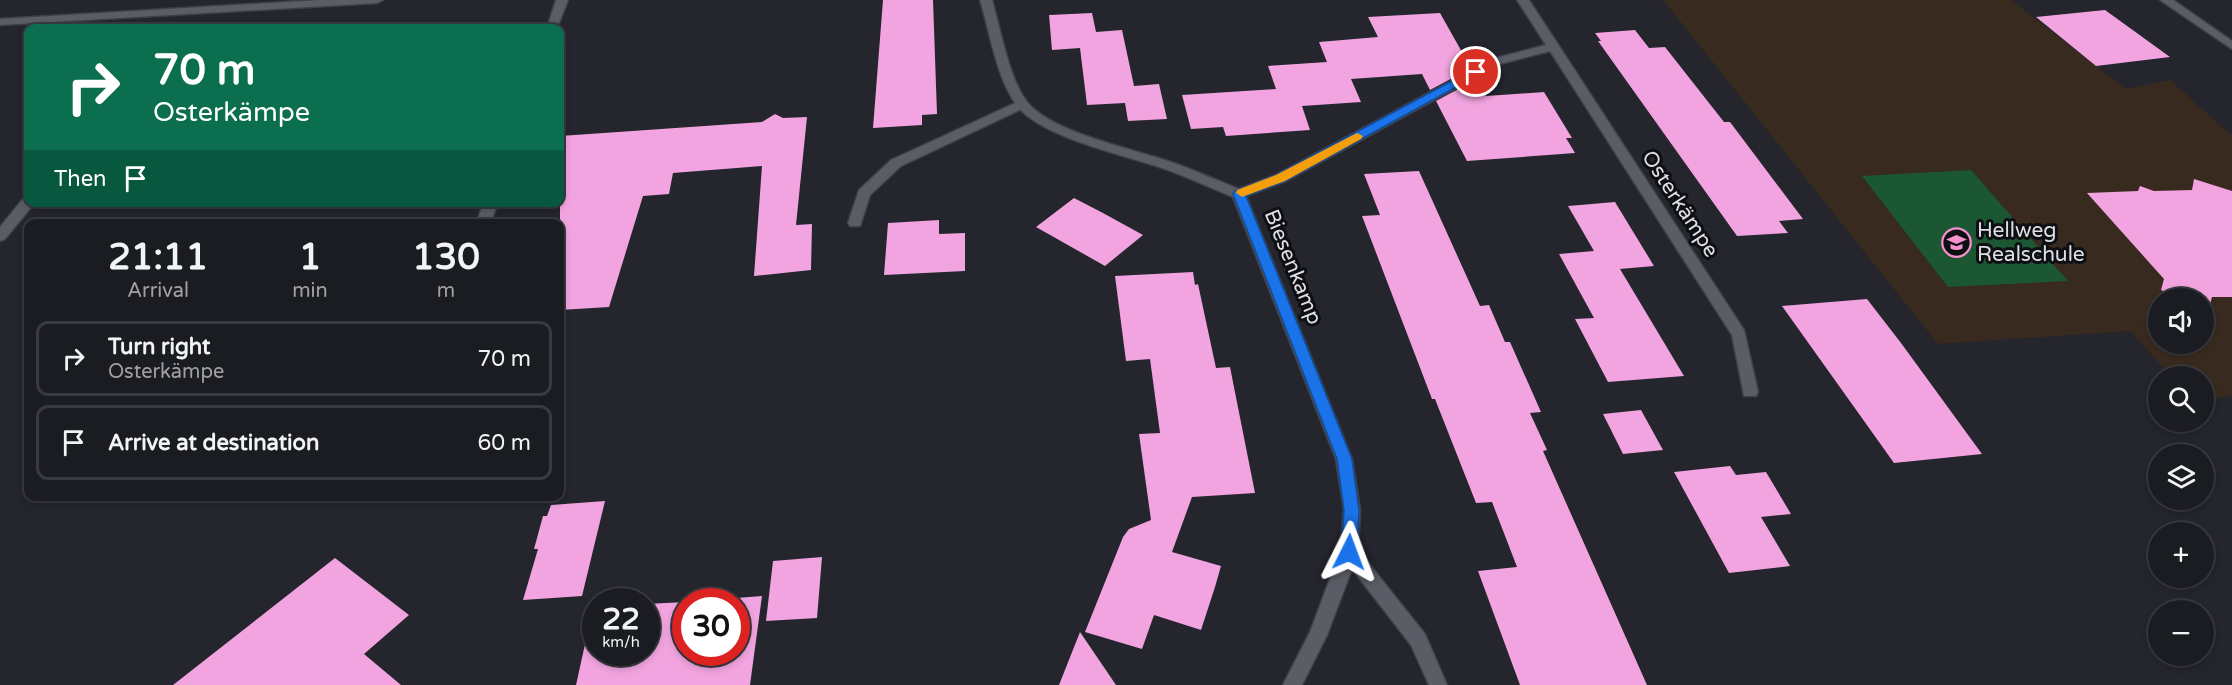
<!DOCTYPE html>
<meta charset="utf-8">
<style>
:root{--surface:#1b1c22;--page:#24252a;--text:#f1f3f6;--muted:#a0a1a5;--line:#393a40}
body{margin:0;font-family:"Varela Round",sans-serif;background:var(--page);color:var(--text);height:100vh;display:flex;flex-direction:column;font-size:22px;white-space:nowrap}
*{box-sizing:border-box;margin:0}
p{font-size:20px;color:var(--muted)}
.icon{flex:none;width:33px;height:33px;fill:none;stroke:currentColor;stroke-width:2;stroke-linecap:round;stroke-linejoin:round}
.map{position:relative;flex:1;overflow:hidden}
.details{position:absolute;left:24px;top:219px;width:540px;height:282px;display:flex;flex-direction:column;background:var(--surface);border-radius:12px;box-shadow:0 3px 9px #0003,0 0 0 2px var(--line)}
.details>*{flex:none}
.top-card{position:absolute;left:24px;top:24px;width:540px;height:183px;border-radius:12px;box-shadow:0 3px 9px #0003,0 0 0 2px var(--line);background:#0b6e4f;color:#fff;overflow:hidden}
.fabs{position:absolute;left:2148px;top:288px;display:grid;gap:12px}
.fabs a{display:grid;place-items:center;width:66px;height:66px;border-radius:50%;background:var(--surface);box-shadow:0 3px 9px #0003,0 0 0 2px var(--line);font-size:30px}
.speed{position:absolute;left:582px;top:588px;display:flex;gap:12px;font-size:30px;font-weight:700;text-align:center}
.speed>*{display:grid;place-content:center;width:78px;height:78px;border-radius:50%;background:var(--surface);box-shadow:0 3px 9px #0003,0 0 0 2px var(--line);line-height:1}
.speed small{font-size:15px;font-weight:400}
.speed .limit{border:9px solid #d22;background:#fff;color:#111}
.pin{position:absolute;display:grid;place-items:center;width:51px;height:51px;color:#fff;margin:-26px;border:3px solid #fff;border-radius:50%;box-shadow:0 2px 6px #0007}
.me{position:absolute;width:66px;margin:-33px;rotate:3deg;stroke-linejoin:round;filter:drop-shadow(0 0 4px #0008)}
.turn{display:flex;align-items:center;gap:21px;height:126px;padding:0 30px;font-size:27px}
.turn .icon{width:78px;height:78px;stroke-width:2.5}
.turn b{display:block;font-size:42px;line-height:51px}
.then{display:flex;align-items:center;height:57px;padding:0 30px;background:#0003;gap:12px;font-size:22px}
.eta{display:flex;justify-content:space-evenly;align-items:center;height:102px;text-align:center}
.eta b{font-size:36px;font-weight:700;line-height:42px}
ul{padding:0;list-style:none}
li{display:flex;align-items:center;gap:18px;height:75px;margin:0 12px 9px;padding:0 18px;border:3px solid var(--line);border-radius:12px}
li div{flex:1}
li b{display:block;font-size:22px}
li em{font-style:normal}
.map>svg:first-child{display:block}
.education{fill:#382a1e;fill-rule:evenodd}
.green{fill:#1a5732}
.building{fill:#f1a4df}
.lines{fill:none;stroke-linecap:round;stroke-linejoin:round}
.service-casing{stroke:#3f4047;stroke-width:3}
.minor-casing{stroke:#3f4047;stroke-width:3}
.service{fill:#5b5d66;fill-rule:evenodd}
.minor{fill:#5b5d66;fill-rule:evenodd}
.route{fill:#1a73e8;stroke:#114b97;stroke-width:1.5}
.slow{fill:#f59e0b}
.labels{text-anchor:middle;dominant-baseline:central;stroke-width:6;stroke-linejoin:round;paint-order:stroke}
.street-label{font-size:21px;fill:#dedfe4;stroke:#0e0f12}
.poi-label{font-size:21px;fill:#dedfe4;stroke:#0e0f12;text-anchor:start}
</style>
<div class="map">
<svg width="2232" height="685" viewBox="0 0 2232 685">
<rect width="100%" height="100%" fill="#24252d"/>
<!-- education -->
<path class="education" d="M 1663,0 L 2011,0 L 2126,89 L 2170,80 L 2232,136 L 2232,395 L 2204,402 L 2204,376 L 2171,376 L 2130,331 L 1938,344 ZM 2158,298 L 2204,298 L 2204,344 L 2158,344 Z"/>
<!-- green -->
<path class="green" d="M 1971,170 L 2068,281 L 1948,287 L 1862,176 Z"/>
<!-- building -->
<path class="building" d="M 883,0 L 933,0 L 937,114 L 922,115 L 922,125 L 873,128 Z
M 2105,10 L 2170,57 L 2096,66 L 2036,17 Z
M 1092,13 L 1096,32 L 1122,30 L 1134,86 L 1159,84 L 1167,119 L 1128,121 L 1125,103 L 1087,105 L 1080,48 L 1052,50 L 1049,15 Z
M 1440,13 L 1471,68 L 1430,90 L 1422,74 L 1351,79 L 1361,102 L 1302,106 L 1310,130 L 1226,136 L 1223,127 L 1191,129 L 1182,95 L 1276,89 L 1268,66 L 1327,62 L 1319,42 L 1378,37 L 1368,17 Z
M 1635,30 L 1649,48 L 1665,47 L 1724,122 L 1730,122 L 1803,219 L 1779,221 L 1788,233 L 1737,236 L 1598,41 L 1601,41 L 1595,33 Z
M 1477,79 L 1486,96 L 1544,92 L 1572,138 L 1566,138 L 1575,153 L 1467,161 L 1436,101 Z
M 775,114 L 783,118 L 807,117 L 796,225 L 812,224 L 811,270 L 754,276 L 762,166 L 673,173 L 669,194 L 643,196 L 609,307 L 560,310 L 560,136 L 762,122 Z
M 1419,171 L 1480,306 L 1489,305 L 1505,342 L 1510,342 L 1541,412 L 1530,413 L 1547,450 L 1543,451 L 1647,685 L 1520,685 L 1478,571 L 1517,567 L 1492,502 L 1476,503 L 1435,399 L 1432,399 L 1362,216 L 1380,215 L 1364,174 Z
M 2194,179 L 2232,191 L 2232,297 L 2212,297 L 2209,309 L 2204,307 L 2204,298 L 2182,298 L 2161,290 L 2164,279 L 2087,193 L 2138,191 L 2140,186 L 2154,191 L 2192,190 Z
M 1074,198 L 1103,213 L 1143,235 L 1105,266 L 1036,227 Z
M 1615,202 L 1654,266 L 1620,269 L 1684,376 L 1608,382 L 1575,319 L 1594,318 L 1559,254 L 1594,251 L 1568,206 Z
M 939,220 L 939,234 L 965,233 L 965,271 L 884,275 L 888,223 Z
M 1193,272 L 1195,285 L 1198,284 L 1216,368 L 1230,367 L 1255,493 L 1192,497 L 1172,552 L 1221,566 L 1215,587 L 1201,630 L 1154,615 L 1142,649 L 1085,632 L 1123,537 L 1129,529 L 1151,520 L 1139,434 L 1160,433 L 1150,359 L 1126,361 L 1115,276 Z
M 1867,299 L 1901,343 L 1982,454 L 1894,463 L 1782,306 Z
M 1641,410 L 1663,450 L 1623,454 L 1603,414 Z
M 1730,466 L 1736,475 L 1766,472 L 1791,514 L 1761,517 L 1790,566 L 1729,573 L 1674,472 Z
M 605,501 L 582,596 L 523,600 L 538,549 L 534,549 L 543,516 L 547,516 L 551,505 Z
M 822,557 L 817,618 L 766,621 L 773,561 Z
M 335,558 L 409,615 L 364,654 L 401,685 L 173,685 Z
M 762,596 L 750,685 L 576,685 L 593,608 L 596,608 L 596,652 L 646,652 L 646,604 L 686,602 L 686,652 L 736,652 L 736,602 L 686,602 Z
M 1080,632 L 1116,685 L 1059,685 Z"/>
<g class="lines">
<defs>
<path id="service" d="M 1022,100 L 1026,101 L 1026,107 L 901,166 L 870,195 L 860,226 L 850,226 L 848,223 L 859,190 L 891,160 Z"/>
<path id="minor" d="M 320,0 L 383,0 L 377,3 L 0,25 L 0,19 Z
M 556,0 L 568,0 L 557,28 L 547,28 Z
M 980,0 L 992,0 C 1000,28 1010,82 1028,103 C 1053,133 1134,149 1171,162 C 1194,170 1216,180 1239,189 L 1276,175 L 1492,59 L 1546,45 L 1517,0 L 1529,0 L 1744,330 L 1758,392 L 1756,396 L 1744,396 L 1732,335 L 1550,51 L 1500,64 L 1286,181 L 1246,196 L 1352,459 L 1360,510 L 1358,550 L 1425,634 L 1447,685 L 1429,685 L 1411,645 L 1352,569 L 1327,635 L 1302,685 L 1283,685 L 1310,632 L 1340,552 L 1344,510 L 1336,459 L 1233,197 C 1211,188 1188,177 1165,169 C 1126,155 1046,139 1019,108 C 997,82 990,32 980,0 Z
M 2160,0 L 2173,0 L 2232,41 L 2232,49 Z
M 28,198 L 28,202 L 34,202 L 33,205 L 5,239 L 0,241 L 0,227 L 23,199 Z
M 484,202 L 498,202 L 490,224 L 476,224 Z"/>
</defs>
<!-- service casing -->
<use href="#service" class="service-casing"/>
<!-- minor casing -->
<use href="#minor" class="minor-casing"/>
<!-- service -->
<use href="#service" class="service"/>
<!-- minor -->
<use href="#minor" class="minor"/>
</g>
<!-- route -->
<path class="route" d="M 1476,68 L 1482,72 L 1480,74 L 1285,181 L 1246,196 L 1352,459 L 1359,510 L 1357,552 L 1355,556 L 1349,558 L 1344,556 L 1341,552 L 1344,510 L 1337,459 L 1233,194 L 1235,191 L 1276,175 Z"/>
<!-- slow -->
<path class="slow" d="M 1357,133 L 1363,136 L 1361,139 L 1285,181 L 1242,197 L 1236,193 L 1237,190 L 1276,175 Z"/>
<!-- icons -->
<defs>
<symbol id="school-ring" viewBox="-11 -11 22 22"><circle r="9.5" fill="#0e0f12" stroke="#f790cd" stroke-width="1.5"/><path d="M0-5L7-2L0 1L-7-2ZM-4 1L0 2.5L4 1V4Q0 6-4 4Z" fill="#f790cd"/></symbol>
</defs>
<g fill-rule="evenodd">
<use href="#school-ring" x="1940" y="226" width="33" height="33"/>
</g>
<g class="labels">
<!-- street labels -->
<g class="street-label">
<text transform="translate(1680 204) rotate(57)">Osterkämpe</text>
<text transform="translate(1293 267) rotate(68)">Biesenkamp</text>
</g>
<!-- poi labels -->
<g class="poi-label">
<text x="1977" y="230">Hellweg<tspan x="1977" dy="24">Realschule</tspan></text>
</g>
</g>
</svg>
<div class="fabs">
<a><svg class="icon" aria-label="sound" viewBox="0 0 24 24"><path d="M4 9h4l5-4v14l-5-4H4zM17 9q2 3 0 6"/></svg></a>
<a><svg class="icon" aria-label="search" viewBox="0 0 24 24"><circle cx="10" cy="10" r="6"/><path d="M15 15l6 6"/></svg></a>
<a><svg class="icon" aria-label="layers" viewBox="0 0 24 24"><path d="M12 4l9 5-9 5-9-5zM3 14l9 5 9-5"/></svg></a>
<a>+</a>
<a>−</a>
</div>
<div class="speed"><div>22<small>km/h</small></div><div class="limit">30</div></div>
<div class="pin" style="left:1476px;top:72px;background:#d93025"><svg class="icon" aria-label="arrive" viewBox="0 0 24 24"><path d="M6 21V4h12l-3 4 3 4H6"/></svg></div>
<svg class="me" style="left:1349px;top:552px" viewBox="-20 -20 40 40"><path d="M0-17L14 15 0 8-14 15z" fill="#1a73e8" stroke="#fff" stroke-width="4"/></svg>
<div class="top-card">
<div class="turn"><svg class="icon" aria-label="right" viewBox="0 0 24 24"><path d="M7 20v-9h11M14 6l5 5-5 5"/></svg><div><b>70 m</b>Osterkämpe</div></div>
<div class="then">Then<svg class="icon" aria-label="arrive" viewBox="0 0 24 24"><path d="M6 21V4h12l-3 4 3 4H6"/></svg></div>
</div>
<section class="details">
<div class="eta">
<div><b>21:11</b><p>Arrival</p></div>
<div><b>1</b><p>min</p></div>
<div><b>130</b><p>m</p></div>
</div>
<ul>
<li><svg class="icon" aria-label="right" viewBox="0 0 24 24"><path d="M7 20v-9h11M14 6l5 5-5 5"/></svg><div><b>Turn right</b><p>Osterkämpe</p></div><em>70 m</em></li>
<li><svg class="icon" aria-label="arrive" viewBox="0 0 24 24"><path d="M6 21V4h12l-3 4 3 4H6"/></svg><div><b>Arrive at destination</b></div><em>60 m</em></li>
</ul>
</section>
</div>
